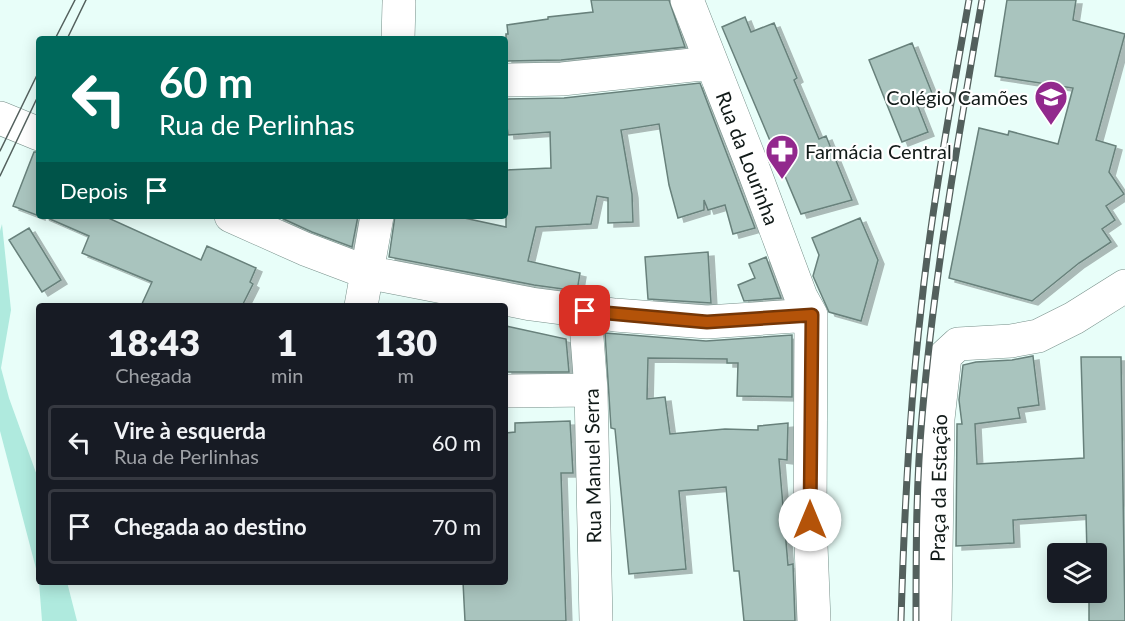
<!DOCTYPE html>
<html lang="pt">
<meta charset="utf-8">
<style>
:root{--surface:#171b24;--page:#242831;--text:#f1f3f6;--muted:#9ea1a6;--line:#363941}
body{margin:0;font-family:Lato,sans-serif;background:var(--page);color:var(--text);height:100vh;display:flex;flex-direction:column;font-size:22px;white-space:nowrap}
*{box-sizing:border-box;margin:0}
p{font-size:20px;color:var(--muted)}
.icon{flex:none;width:33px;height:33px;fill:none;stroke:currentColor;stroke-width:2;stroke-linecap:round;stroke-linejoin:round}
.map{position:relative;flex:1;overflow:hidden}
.sheet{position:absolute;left:36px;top:303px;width:472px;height:282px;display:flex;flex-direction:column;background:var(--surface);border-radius:6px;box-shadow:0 3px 15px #0003}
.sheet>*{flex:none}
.top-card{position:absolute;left:36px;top:36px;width:472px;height:183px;border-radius:6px;box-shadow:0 3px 15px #0003;background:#00695c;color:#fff;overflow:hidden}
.tools{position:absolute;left:1047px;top:543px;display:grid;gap:12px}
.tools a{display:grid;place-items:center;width:60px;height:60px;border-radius:6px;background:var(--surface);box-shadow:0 3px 15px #0003;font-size:30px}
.pin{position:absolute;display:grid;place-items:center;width:51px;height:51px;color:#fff;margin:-26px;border-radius:12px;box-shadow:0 3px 9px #0006}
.me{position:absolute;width:66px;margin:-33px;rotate:0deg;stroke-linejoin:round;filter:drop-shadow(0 0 4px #0008)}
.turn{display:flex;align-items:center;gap:21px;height:126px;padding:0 24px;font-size:27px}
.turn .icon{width:78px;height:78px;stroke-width:2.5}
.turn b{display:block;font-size:42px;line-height:51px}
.then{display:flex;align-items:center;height:57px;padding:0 24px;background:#0003;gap:12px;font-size:22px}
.eta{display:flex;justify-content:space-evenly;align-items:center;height:102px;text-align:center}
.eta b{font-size:36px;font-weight:800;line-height:42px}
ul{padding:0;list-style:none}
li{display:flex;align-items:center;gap:18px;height:75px;margin:0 12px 9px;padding:0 12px;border:3px solid var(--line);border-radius:6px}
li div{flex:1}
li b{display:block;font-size:22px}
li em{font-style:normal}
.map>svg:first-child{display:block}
.green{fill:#afeade}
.building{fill:#a9c4be;stroke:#68817b;stroke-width:1.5;filter:url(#shadow)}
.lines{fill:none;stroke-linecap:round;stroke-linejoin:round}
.minor-casing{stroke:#77908a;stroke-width:34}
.minor{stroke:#fff;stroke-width:33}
.tram{stroke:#53605d;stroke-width:1.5}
.rail-casing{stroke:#53605d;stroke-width:7}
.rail{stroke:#fff;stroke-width:4.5;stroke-dasharray:14;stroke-linecap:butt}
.route-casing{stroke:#753606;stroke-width:15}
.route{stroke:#b45309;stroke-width:10}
.labels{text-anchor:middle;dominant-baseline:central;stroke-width:4.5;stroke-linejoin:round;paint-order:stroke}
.poi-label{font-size:20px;fill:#111a18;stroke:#fff;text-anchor:end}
.street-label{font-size:20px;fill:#111a18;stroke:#fff}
</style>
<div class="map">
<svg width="1125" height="621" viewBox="0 0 1125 621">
<defs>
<filter id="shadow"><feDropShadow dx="6" dy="4" stdDeviation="0" flood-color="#0004"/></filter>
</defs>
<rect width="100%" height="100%" fill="#e8fef9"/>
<!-- green -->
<path class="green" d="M 2,224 L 11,310 L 1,368 L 9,398 L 39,481 L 39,580 L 0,431 L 0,231 Z
M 39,582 L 67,582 L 77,621 L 42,621 Z"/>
<!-- building -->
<path class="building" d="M 591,0 L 669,0 L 685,47 L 561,60 L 506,61 L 506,34 L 508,34 L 507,25 L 548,19 L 548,17 L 593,12 Z
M 1007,0 L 1076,0 L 1073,20 L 1125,34 L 1096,140 L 1116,146 L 1109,172 L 1124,194 L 1106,206 L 1115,220 L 1102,229 L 1111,242 L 1079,263 L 1032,301 L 949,278 L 979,128 L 1008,135 L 1009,131 L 1058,144 L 1073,88 L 995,76 Z
M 745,17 L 751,32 L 774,23 L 797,78 L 794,80 L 819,139 L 826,136 L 852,200 L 801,214 L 722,27 Z
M 912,43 L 934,98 L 917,104 L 928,132 L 902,142 L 869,60 Z
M 700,83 L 755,228 L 733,234 L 725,205 L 708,210 L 704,200 L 704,210 L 678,218 L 669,185 L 659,124 L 621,130 L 632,194 L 633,222 L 608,223 L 608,198 L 597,196 L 591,224 L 536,227 L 528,261 L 580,273 L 577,291 L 534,285 L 389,257 L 395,216 L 455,216 L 506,227 L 506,170 L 551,168 L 550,132 L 508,135 L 507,126 L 506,126 L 506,99 L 564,98 Z
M 34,152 L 39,152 L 39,216 L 13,206 Z
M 43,216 L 104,216 L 201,260 L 207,246 L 256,268 L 250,282 L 253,284 L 242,306 L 141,306 L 152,282 L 82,253 L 89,236 Z
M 277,216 L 358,216 L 352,247 L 312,232 Z
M 860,218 L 878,260 L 861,321 L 829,312 L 813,276 L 819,255 L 812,238 Z
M 29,228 L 61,280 L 42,292 L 9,240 Z
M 708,252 L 711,303 L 648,299 L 645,257 Z
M 766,257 L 781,298 L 744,301 L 738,285 L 755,278 L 749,264 Z
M 506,326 L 566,339 L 569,372 L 506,372 Z
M 605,333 L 706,341 L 792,335 L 792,397 L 737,396 L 738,363 L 727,363 L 727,359 L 648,358 L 647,399 L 665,397 L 670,434 L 725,429 L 758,430 L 758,426 L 788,423 L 787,460 L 779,459 L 788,565 L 793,564 L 795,621 L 744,621 L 739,571 L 734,571 L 726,487 L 679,491 L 686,569 L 629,574 L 615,429 L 611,428 Z
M 1033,356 L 1039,405 L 1018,408 L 1020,418 L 975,424 L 977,464 L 1084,458 L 1081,357 L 1121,357 L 1125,621 L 1089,621 L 1089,592 L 1096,592 L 1096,554 L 1087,554 L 1086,515 L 1013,520 L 1014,543 L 956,546 L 957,424 L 962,424 L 959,400 L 963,365 L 976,362 L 1012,360 Z
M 570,421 L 573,473 L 561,473 L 566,621 L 465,621 L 463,582 L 506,582 L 506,433 L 515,432 L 515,423 Z"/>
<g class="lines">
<defs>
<path id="minor" d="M 687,0 L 750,160 L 801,297 L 811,315
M 398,39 L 399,3
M 506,80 L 562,79 L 711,63
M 0,118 L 39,134
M 231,216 L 305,249 L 366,272 L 531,304 L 615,315 L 707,322 L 811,315
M 361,306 L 377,216
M 585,311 L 591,390 L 596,621
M 811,315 L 810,520 L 814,621
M 506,391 L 591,390
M 935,621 L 938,419 L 945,356 L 958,344 L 1011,341 L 1038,336 L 1074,318 L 1125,286"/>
</defs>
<!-- minor casing -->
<use href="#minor" class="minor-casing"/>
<!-- minor -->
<use href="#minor" class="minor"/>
<!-- tram -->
<path class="tram" d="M 55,39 L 75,0
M 67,39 L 86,0
M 0,151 L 39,71
M 0,176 L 39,94"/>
<defs>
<path id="rail" d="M 901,621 C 904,517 909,413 921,309 C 932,205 951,103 969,0
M 916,621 C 916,553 916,485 922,417 C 934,277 958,139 982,0"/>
</defs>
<!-- rail casing -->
<use href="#rail" class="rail-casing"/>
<!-- rail -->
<use href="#rail" class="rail"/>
</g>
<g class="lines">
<defs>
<path id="route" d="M 585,311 L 707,322 L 812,315 L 810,520"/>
</defs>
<!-- route casing -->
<use href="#route" class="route-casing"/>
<!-- route -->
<use href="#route" class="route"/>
</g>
<!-- icons -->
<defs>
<symbol id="school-pin" viewBox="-11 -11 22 30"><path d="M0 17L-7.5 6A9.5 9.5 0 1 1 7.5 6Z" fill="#92298d" stroke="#fff"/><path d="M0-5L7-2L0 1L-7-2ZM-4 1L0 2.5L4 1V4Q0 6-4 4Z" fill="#fff"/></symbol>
<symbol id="pharmacy-pin" viewBox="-11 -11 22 30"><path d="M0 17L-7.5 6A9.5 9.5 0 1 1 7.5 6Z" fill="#92298d" stroke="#fff"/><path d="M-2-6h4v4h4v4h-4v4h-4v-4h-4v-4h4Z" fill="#fff"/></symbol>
</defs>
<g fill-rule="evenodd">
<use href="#school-pin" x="1032" y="78" width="38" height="52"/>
<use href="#pharmacy-pin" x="763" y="132" width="38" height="52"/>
</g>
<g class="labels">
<!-- poi labels -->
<g class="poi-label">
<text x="1028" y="97">Colégio Camões</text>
<text x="805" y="151" text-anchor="start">Farmácia Central</text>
</g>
<!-- street labels -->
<g class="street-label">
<text transform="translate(748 158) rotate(69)">Rua da Lourinha</text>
<text transform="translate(592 466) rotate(-91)">Rua Manuel Serra</text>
<text transform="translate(938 488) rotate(-89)">Praça da Estação</text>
</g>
</g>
</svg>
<div class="tools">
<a><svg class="icon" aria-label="layers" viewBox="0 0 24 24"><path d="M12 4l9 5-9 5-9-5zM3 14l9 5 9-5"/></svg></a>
</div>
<div class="pin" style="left:585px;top:311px;background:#d93025"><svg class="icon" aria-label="arrive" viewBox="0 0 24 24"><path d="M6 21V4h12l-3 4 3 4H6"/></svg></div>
<svg class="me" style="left:810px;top:520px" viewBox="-20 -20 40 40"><circle r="19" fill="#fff"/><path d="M0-13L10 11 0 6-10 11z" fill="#b45309"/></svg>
<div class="top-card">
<div class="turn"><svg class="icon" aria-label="left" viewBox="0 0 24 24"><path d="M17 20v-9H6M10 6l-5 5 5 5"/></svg><div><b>60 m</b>Rua de Perlinhas</div></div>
<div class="then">Depois<svg class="icon" aria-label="arrive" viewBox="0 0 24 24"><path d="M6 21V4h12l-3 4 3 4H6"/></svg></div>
</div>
<section class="sheet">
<div class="eta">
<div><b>18:43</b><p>Chegada</p></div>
<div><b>1</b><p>min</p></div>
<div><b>130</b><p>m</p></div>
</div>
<ul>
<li><svg class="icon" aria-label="left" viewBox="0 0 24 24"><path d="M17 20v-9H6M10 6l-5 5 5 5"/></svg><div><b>Vire à esquerda</b><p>Rua de Perlinhas</p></div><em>60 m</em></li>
<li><svg class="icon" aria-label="arrive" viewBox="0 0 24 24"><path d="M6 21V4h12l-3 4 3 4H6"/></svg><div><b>Chegada ao destino</b></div><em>70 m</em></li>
</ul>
</section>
</div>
